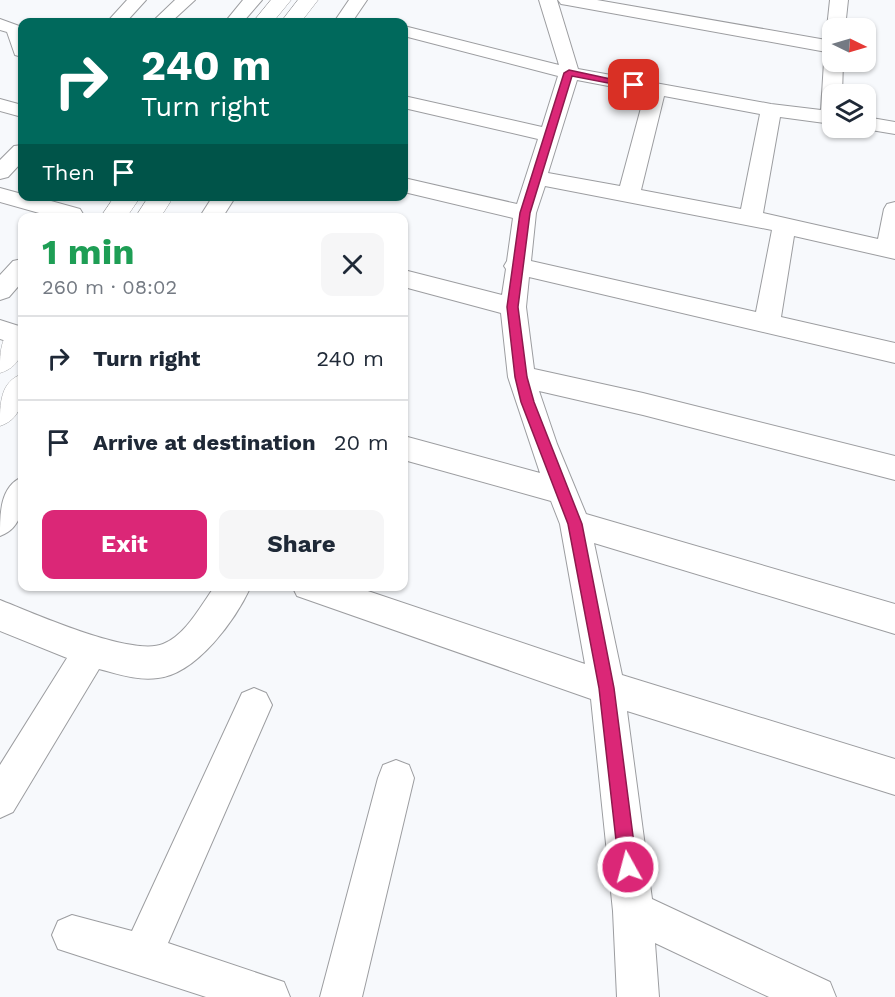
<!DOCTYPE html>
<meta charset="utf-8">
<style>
:root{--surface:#fff;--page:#f6f6f7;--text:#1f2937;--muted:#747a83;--line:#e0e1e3;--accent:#db2777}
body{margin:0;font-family:"Work Sans",sans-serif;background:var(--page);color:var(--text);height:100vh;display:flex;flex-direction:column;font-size:22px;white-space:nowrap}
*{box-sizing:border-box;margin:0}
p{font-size:20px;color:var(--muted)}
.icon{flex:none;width:33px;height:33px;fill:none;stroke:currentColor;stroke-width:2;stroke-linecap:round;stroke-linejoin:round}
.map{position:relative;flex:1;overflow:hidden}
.sheet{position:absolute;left:18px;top:213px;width:390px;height:378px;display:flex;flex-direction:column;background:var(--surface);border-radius:12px;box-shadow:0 2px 4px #0004}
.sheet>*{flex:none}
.guide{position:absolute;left:18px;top:18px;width:390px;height:183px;border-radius:12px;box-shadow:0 2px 4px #0004;background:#00695c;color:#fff;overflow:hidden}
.needle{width:39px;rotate:95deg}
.fabs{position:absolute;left:822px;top:18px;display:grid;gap:12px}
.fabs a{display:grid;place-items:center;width:54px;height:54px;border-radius:12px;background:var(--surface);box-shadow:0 2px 4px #0004;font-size:30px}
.pin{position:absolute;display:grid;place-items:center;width:51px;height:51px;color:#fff;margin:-26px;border-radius:12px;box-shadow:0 3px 9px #0006}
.me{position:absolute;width:66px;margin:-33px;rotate:353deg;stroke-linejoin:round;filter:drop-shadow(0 0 4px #0008)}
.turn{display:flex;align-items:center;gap:21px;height:126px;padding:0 24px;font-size:27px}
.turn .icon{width:78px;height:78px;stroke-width:2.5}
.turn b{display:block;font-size:42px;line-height:51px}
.then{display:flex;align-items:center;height:57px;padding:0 24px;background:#0003;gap:12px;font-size:22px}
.round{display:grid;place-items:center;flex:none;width:63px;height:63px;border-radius:12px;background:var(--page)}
.summary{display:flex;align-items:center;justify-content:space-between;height:102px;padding:0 24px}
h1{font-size:36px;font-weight:700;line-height:45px;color:#1e9e55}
.primary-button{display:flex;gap:12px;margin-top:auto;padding:12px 24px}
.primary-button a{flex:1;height:69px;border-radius:12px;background:var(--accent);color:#fff;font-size:24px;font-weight:700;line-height:69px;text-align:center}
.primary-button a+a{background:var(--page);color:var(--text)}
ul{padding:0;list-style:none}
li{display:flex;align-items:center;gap:18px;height:84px;padding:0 24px;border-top:2px solid var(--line)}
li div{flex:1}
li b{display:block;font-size:22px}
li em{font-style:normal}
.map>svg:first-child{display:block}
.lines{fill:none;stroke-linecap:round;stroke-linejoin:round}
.minor-casing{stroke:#9c9da0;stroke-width:2}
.major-casing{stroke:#9c9da0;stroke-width:1}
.minor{fill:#fff;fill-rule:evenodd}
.major{fill:#fff;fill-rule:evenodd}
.route{fill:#db2777;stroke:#8e194d;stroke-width:1.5}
</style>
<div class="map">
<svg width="895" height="997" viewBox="0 0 895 997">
<rect width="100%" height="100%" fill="#f7f9fc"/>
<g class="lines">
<defs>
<path id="minor" d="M 127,0 L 146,0 L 126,22 L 107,22 Z
M 175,0 L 195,0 L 171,22 L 152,22 Z
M 243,0 L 262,0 L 243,22 L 225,22 Z
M 349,0 L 367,0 L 352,22 L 334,22 Z
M 539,0 L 557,0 L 578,69 L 771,104 L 821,110 L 824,62 L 827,58 L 832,57 L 832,62 L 843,62 L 842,94 L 832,94 L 832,124 L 780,117 L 763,213 L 878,239 L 884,209 L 887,204 L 895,202 L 895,259 L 794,236 L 781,317 L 895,343 L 895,363 L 529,277 L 526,307 L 534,369 L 643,393 L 895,456 L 895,480 L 643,415 L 539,391 L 557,444 L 586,514 L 895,604 L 895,634 L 594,543 L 622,675 L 895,759 L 895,795 L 627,711 L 652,899 L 830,982 L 836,997 L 769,997 L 655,943 L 659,997 L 617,997 L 613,911 L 591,699 L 297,596 L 292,586 L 353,586 L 585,664 L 560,524 L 551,501 L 404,460 L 404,436 L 540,473 L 508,377 L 501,313 L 404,287 L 404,270 L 502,295 L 506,269 L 504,266 L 507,261 L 513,218 L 404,192 L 404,178 L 517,204 L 538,139 L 404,108 L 404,96 L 542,127 L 558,76 L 404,36 L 404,26 L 559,65 ZM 577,80 L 645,93 L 620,186 L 548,173 ZM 664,96 L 760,114 L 741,209 L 641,190 ZM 545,186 L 772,230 L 756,312 L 531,261 L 536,213 Z
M 558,0 L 597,0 L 832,41 L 832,53 L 567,5 L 561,4 Z
M 830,0 L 848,0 L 845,28 L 832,28 L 832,33 L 827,28 Z
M 0,19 L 22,27 L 22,57 L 15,55 L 7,32 L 0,30 Z
M 0,99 L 22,105 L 22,117 L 0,111 Z
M 866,117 L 895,122 L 895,134 L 859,128 L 866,128 Z
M 22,145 L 22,162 L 8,177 L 0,179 L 0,160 L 14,146 Z
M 0,188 L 22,194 L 22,196 L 33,196 L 80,209 L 83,214 L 81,218 L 57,218 L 0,202 Z
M 213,196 L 236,196 L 222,218 L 199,218 Z
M 22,259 L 22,282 L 9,297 L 0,300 L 0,275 L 13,261 Z
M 0,320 L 22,327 L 22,346 L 0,339 Z
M 22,477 C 24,500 25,527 0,536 C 0,513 0,487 22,477 Z
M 215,586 L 251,586 C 236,619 197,674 158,678 C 138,681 118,674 99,669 L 13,812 L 0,818 L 0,765 L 67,658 L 0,631 L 0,600 C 33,613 131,657 163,644 C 186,635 201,605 215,586 Z
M 254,688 L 266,693 L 272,705 L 168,943 L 284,982 L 290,997 L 206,997 L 58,949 L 52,935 L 58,921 L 72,915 L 132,931 L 242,693 Z
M 396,760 L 409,765 L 414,778 L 362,997 L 320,997 L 378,778 L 383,765 Z"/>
<path id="major" d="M 271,0 L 291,0 L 273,22 L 253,22 Z
M 298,0 L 318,0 L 301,22 L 281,22 Z
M 115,196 L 141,196 L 126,218 L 100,218 Z
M 149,196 L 174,196 L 160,218 L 135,218 Z
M 22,324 C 24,345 25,365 0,373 C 0,350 0,331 22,324 Z
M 22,374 C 24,395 24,418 0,426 C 0,403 0,382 22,374 Z"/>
</defs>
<!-- minor casing -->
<use href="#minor" class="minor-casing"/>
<!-- major casing -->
<use href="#major" class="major-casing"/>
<!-- minor -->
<use href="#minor" class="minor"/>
<!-- major -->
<use href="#major" class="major"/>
</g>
<!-- route -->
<path class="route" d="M 569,70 L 638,85 L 634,88 L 572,76 L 530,213 L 518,307 L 527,377 L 534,402 L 582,524 L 614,688 L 637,867 L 634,873 L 628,875 L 622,873 L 619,867 L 599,688 L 568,524 L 521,402 L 515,377 L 507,307 L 520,213 L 564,73 Z"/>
</svg>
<div class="fabs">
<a><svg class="needle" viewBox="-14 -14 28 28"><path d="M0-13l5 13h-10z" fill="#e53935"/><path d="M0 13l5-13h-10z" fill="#747a83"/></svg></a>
<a><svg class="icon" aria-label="layers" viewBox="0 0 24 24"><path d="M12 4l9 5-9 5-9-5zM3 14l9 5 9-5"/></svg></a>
</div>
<div class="pin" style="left:634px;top:85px;background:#d93025"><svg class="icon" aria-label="arrive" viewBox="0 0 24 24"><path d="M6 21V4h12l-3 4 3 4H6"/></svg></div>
<svg class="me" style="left:628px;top:867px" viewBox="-20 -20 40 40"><circle r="17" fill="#db2777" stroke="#fff" stroke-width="3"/><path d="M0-11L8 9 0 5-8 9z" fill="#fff"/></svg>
<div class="guide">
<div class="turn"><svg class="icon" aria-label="right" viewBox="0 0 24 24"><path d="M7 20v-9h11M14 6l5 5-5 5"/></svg><div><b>240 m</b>Turn right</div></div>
<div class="then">Then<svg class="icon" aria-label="arrive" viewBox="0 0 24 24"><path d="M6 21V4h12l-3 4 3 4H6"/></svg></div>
</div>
<section class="sheet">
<div class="summary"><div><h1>1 min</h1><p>260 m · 08:02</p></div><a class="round"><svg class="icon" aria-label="close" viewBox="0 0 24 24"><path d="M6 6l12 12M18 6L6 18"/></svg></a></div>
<ul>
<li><svg class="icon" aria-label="right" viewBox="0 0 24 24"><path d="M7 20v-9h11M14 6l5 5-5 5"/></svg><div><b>Turn right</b></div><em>240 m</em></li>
<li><svg class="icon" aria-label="arrive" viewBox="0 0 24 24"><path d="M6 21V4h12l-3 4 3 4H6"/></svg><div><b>Arrive at destination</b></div><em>20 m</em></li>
</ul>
<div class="primary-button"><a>Exit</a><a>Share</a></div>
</section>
</div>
